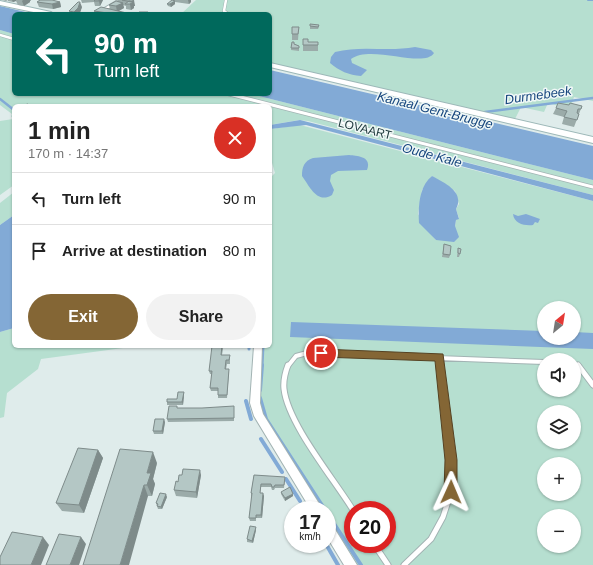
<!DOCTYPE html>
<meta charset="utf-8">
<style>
:root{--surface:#fff;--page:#f2f2f2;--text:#222;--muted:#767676;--line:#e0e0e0;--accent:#846635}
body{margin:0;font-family:Helvetica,sans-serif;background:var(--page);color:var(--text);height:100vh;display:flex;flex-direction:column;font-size:15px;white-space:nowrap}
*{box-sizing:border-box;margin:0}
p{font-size:13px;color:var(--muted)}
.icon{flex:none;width:22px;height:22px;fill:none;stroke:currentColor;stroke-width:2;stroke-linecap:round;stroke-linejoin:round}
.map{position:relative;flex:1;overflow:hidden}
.side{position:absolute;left:12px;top:104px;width:260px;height:244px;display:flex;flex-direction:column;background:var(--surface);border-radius:6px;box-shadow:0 1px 3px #0004}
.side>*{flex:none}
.top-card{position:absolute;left:12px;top:12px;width:260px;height:84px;border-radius:6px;box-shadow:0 1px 3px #0004;background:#00695c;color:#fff;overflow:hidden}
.needle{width:26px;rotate:30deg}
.tools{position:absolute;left:537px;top:301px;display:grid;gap:8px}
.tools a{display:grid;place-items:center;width:44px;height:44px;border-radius:50%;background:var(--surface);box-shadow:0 1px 3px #0004;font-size:20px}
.speed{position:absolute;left:284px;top:501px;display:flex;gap:8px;font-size:20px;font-weight:700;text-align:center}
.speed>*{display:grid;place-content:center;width:52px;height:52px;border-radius:50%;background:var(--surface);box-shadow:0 1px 3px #0004;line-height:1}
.speed small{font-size:10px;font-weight:400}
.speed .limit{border:6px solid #d22;background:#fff;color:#111}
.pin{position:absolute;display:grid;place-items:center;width:34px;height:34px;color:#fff;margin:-17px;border:2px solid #fff;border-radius:50%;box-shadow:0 1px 4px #0007}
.me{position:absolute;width:44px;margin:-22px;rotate:1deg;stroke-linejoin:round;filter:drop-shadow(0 0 3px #0008)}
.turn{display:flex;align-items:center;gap:14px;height:84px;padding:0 16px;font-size:18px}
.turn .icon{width:52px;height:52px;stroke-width:2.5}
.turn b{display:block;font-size:28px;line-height:34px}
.round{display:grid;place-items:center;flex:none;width:42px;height:42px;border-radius:21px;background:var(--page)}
.headline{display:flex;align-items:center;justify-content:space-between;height:68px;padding:0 16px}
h1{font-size:24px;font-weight:700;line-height:30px}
.cta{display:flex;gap:8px;margin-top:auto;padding:8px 16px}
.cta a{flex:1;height:46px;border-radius:24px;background:var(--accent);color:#fff;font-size:16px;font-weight:700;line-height:46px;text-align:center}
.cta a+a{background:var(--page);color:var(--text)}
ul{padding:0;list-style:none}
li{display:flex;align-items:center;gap:12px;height:52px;padding:0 16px;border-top:1px solid var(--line)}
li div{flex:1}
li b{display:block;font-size:15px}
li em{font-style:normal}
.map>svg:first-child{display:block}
.green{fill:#b6dfd0;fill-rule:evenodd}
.water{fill:#82aad6}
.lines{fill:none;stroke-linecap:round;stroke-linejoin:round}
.stream-far3{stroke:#82aad6;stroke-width:2}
.stream-far2{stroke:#82aad6;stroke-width:2.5}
.stream-far1{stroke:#82aad6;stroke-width:3}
.stream{stroke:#82aad6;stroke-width:4}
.lane-far3-casing{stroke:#a2b3b3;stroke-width:3.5}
.lane-far2-casing{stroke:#a2b3b3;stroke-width:4.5}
.lane-far1-casing{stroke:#a2b3b3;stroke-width:6}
.lane-casing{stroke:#a2b3b3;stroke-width:7}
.street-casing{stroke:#a2b3b3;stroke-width:2}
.secondary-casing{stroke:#9db8b8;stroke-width:2}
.lane-far3{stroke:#fff;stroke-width:2.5}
.lane-far2{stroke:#fff;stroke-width:3}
.lane-far1{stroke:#fff;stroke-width:4}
.lane{stroke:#fff;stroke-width:5}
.street{fill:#fff;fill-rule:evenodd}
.secondary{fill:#fff;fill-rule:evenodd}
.wall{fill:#9baba9}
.shaded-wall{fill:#7e8b8a}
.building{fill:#b4c7c5;stroke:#7e8b8a}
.route{fill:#846635;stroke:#564222}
.labels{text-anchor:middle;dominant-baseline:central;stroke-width:3;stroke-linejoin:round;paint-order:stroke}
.far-street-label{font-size:12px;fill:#1f3a3d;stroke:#f0f8f7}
.far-water-label{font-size:13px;font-style:italic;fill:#15457d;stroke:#f0f8f7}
</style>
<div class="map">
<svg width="593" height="565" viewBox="0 0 593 565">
<rect width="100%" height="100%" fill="#dfeceb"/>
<!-- green -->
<path class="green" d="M 196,0 L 593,0 L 593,101 L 574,97 L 570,109 L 548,103 L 544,112 L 521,107 L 515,119 L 270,63 L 270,14 L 181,14 Z
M 0,30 L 14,34 L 14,94 L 251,94 L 593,180 L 593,195 L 308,121 L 299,120 L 270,125 L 270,106 L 14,106 L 14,116 L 11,117 L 12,114 L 0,105 Z
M 13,119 L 14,185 L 0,195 L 0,121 Z
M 300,125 L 593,201 L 593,565 L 354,565 L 327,521 L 327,510 L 320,510 L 264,420 L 257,402 L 261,346 L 270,346 L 270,178 L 275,173 L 270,156 L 270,129 ZM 432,176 L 455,191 L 459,204 L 456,209 L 459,218 L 456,220 L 455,226 L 436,240 L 429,232 L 418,214 L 422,190 ZM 544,308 L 574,308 L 574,338 L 544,338 ZM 544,360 L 574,360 L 574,390 L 544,390 ZM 544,412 L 574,412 L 574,442 L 544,442 ZM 544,464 L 574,464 L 574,494 L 544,494 ZM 353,510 L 387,510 L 387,544 L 353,544 ZM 544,516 L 574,516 L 574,546 L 544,546 Z
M 14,192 L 14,215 L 0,225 L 0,203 Z
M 14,328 L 14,346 L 138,346 L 41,359 L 38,369 L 7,393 L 4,417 L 0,418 L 0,332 Z"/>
<!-- water -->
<path class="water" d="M 0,6 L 34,14 L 14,14 L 14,34 L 0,30 Z
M 415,47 L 431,50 L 434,53 C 424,69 371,44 351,59 L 352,63 L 367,70 L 361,76 C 349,75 339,71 330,63 L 331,57 L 335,52 C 361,45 388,52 415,47 Z
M 270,70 L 593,146 L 593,180 L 251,94 L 270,94 Z
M 300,120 L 593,195 L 593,201 L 306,125 L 270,129 L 270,125 Z
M 349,155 C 359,156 372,157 367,170 L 338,171 L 331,175 L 330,181 L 334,190 L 332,195 C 317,204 310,187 302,176 C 302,167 304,161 313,158 Z
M 432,176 C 445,183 465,192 456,209 L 459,219 L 456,220 L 455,226 L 459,237 L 454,242 L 436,240 L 419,223 C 418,207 419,186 432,176 Z
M 513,214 L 518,216 L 526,214 L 540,219 L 538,223 L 535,222 L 533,225 C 525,226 514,224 513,214 Z
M 14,215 L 14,328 L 0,332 L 0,225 Z
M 291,322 L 544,331 L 544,338 L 574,338 L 574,332 L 593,333 L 593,349 L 290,337 Z"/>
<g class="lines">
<!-- stream-far3 -->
<path class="stream-far3" d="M 588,0 L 593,0"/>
<!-- stream-far2 -->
<path class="stream-far2" d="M 0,99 L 14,110
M 485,112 L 593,98"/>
<!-- stream-far1 -->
<path class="stream-far1" d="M 249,346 L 249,349
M 262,366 L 263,346"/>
<!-- stream -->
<path class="stream" d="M 260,390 L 262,365
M 260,398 L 266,419 L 325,510
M 246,401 L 251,419
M 261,439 L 282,472
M 286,479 L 300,501
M 327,513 L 361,565
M 326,544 L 338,565"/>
<defs>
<path id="lane-far3" d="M 226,0 L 224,11 L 228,14
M 0,35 L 14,39"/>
<path id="lane-far2" d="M 229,94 L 593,187"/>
<path id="lane-far1" d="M 440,357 L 441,366
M 574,364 L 579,366
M 288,366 L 296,356 L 307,353 L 544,362"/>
<path id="lane" d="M 288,365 C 285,373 283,380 284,389 C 288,424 334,479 353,510
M 578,365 L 593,385
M 374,544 L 388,565
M 404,565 L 431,539 L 443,517 L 451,492 L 451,460 L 441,365"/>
<path id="street" d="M 118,0 L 123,0 L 99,14 L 94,14 Z
M 254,346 L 262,346 L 260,403 L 263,414 L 323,510 L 311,510 L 254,416 L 250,403 Z
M 327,521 L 331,523 L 357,565 L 344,565 L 327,537 Z"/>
<path id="secondary" d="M 0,1 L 51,12 L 54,14 L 43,14 L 0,5 Z
M 270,63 L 593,137 L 593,143 L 270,67 Z"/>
</defs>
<!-- lane-far3 casing -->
<use href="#lane-far3" class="lane-far3-casing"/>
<!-- lane-far2 casing -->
<use href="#lane-far2" class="lane-far2-casing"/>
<!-- lane-far1 casing -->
<use href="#lane-far1" class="lane-far1-casing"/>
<!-- lane casing -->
<use href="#lane" class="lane-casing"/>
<!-- street casing -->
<use href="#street" class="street-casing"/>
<!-- secondary casing -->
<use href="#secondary" class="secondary-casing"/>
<!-- lane-far3 -->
<use href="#lane-far3" class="lane-far3"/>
<!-- lane-far2 -->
<use href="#lane-far2" class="lane-far2"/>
<!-- lane-far1 -->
<use href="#lane-far1" class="lane-far1"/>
<!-- lane -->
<use href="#lane" class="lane"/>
<!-- street -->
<use href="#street" class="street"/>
<!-- secondary -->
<use href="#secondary" class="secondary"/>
</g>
<!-- wall -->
<path class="wall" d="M 2,0 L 31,0 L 30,1 L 30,2 L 24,6 L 18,5 L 16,1 L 13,2 L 8,1 L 8,0 L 6,1 Z
M 81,0 L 103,0 L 100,6 L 95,6 L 94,2 L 82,3 Z
M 117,0 L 133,0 L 135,6 L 134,6 L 134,8 L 131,10 L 126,9 L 126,6 L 123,5 L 124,8 L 118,11 L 131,14 L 95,14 L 94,11 L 110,9 L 109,5 L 118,2 Z
M 173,0 L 191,0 L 191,2 L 189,4 L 175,2 L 175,4 L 171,7 L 168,6 L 167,4 L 173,1 Z
M 37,2 L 60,2 L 61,7 L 53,9 L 39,7 Z
M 82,7 L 79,14 L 70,14 L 69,11 Z
M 310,24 L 319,25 L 319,27 L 318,29 L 310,29 Z
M 292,27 L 299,27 L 298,40 L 292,40 Z
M 303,39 L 308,42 L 318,42 L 318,51 L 303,51 Z
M 292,42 L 294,44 L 299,46 L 299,51 L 291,50 Z
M 569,105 L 582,106 L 574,127 L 562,124 L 564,117 L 553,114 L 556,108 Z
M 444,244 L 450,255 L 449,258 L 442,257 Z
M 458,248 L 460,254 L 459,257 L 457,257 Z
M 222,346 L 223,349 L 222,355 L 230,358 L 230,364 L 227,364 L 226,369 L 229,372 L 227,398 L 218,398 L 218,391 L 211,391 L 210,388 L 212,374 L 210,374 L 209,371 Z
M 184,392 L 184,395 L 183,405 L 167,405 L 167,402 L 177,399 Z
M 177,408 L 234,409 L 234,421 L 168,422 L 167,419 Z
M 165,422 L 163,434 L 154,434 L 153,431 Z
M 98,450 L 103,458 L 84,513 L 62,511 L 56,503 Z
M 157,463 L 153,479 L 155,484 L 152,496 L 148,496 L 83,565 Z
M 201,475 L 197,498 L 176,496 L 174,490 L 178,482 Z
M 254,475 L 285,479 L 284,488 L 275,488 L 274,490 L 272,490 L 271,487 L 261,487 L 260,493 L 264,496 L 262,518 L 256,518 L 256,521 L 250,521 L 249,518 L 252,496 L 251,496 L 251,493 Z
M 281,492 L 293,496 L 285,501 L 281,494 Z
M 167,497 L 162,509 L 158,509 L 156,503 Z
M 256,530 L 253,543 L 247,542 L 247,539 Z"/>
<!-- shaded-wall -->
<path class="shaded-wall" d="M 12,0 L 16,0 L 16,1 L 13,2 Z
M 23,0 L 31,0 L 30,1 L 30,2 L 24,6 L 22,1 Z
M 99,0 L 103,0 L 100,6 L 99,1 Z
M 131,0 L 134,0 L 135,6 L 134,6 L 134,8 L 131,10 L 130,4 Z
M 188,0 L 191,0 L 191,2 L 189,4 Z
M 175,1 L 175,4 L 171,7 L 170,4 Z
M 60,2 L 61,7 L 53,9 L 52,4 Z
M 80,2 L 82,7 L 80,13 L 79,14 L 75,14 L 74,12 Z
M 123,3 L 124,8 L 117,12 L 116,6 Z
M 184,392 L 184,395 L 183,405 L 182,402 Z
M 164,419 L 165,422 L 163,434 L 162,431 Z
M 98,450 L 103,458 L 84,513 L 79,505 Z
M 153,452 L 157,463 L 153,479 L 155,484 L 152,496 L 147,485 L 147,473 Z
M 200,470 L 201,475 L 197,498 L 196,492 Z
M 144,485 L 148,496 L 129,565 L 120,565 Z
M 263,493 L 264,496 L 262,518 L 261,515 Z
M 166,494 L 167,497 L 162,509 L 161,507 Z
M 293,494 L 293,496 L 285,501 L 285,498 Z
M 256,527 L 256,530 L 253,543 L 252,541 Z
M 43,537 L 49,545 L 41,565 L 31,565 Z
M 81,537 L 86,544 L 79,565 L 70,565 Z"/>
<!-- building -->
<path class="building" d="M 40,0 L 52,0 L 60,2 L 52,4 L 37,2 Z
M 95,0 L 99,0 L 99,1 L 94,1 Z
M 122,0 L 134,0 L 131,2 Z
M 172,0 L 175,1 L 170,4 L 167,4 Z
M 116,1 L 123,3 L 116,6 L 109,5 Z
M 129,1 L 133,2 L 130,4 L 125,4 Z
M 78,2 L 80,2 L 78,8 L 74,12 L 69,11 Z
M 101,7 L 131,14 L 114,14 L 94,11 Z
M 139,12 L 148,12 L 146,14 L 138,14 Z
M 310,24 L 319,25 L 318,27 L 310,26 Z
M 292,27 L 299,27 L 298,34 L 292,34 Z
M 303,39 L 308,39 L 308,42 L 318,42 L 318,45 L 303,45 Z
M 292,42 L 294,42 L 294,44 L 299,46 L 299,48 L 291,48 Z
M 558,103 L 569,105 L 570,103 L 582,106 L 581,109 L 578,109 L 577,113 L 579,114 L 577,120 L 564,117 L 567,111 L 556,108 Z
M 28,104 L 30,106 L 24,106 L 24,105 Z
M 444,244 L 451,246 L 450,255 L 443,254 Z
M 458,248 L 461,249 L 460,254 L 458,253 Z
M 212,346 L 222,346 L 221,355 L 230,355 L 229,360 L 226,360 L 225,369 L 229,369 L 227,395 L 218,395 L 218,388 L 210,388 L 212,371 L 209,371 Z
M 178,392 L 184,392 L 182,402 L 167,402 L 167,399 L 177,399 Z
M 169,406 L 177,406 L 177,408 L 202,408 L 234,406 L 234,418 L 167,419 Z
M 155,419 L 164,419 L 162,431 L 153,431 Z
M 78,448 L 98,450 L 79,505 L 56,503 Z
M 120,449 L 153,452 L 147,473 L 151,473 L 147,485 L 144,485 L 120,565 L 83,565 Z
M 183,469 L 200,470 L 196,492 L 174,490 L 176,481 L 178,482 L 179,475 L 182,475 Z
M 254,475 L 285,477 L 284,485 L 275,485 L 274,487 L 272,487 L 271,484 L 261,484 L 260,493 L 263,493 L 261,515 L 256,515 L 256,518 L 249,518 L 252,493 L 251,493 Z
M 290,487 L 293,494 L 285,498 L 281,492 Z
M 160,493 L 166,494 L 161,507 L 157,506 L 158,504 L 156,503 Z
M 250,526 L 256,527 L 252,541 L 247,539 Z
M 12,532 L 43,537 L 31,565 L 0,565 L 0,557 Z
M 59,534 L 81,537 L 70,565 L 46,565 Z"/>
<!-- route -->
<path class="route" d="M 321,349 L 443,354 L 457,460 L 457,492 L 455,496 L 451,498 L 446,496 L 444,492 L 445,460 L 435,361 L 321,357 L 317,356 L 316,353 L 317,350 Z"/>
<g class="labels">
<!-- far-street labels -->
<g class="far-street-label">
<text transform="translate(365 129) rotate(14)">LOVAART</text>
</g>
<!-- far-water labels -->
<g class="far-water-label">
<text transform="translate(538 95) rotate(-8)">Durmebeek</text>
<text transform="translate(435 110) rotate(14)">Kanaal Gent-Brugge</text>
<text transform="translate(432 155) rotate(15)">Oude Kale</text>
</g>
</g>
</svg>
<div class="tools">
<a><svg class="needle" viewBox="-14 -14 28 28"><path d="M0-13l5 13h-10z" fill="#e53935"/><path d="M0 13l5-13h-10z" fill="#767676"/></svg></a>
<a><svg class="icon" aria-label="sound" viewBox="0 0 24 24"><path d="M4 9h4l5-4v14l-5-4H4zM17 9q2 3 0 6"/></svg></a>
<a><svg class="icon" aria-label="layers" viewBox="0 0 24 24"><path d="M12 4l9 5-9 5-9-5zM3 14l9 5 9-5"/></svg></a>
<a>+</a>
<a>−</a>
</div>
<div class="speed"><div>17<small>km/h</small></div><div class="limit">20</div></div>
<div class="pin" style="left:321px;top:353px;background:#d93025"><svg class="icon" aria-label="arrive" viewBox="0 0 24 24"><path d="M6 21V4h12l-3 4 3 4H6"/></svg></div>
<svg class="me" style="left:451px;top:492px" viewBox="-20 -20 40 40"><path d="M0-17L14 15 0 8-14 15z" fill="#846635" stroke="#fff" stroke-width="4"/></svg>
<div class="top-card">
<div class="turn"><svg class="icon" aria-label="left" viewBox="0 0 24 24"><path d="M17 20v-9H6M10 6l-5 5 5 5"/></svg><div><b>90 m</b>Turn left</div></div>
</div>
<section class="side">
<div class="headline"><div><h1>1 min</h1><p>170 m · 14:37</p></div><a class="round" style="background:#d93025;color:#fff"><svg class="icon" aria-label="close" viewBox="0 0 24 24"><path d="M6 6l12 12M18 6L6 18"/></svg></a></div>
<ul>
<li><svg class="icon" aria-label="left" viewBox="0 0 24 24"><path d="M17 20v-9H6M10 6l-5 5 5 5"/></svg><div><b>Turn left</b></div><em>90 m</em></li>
<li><svg class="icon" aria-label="arrive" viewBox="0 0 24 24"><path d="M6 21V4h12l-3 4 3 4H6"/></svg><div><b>Arrive at destination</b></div><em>80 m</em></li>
</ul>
<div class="cta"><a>Exit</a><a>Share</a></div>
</section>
</div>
